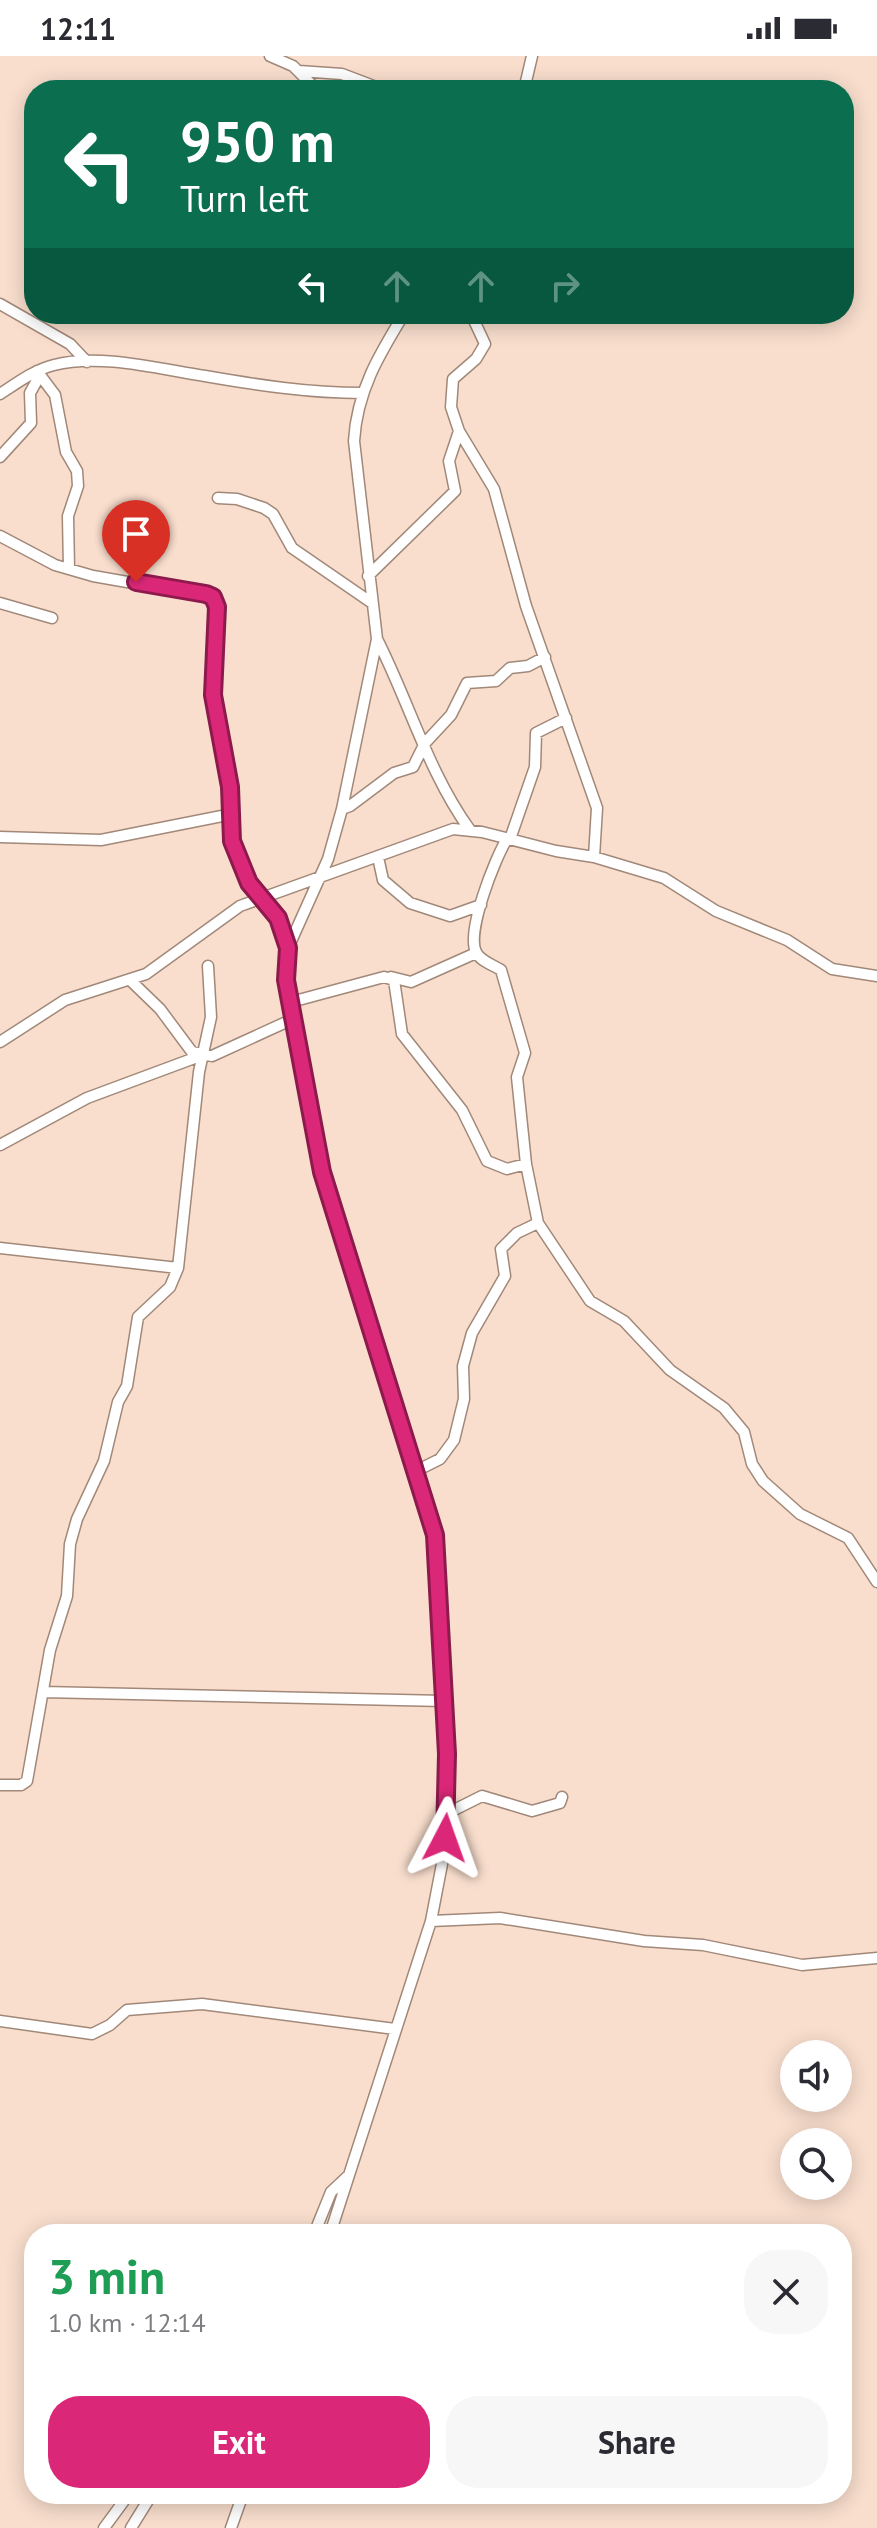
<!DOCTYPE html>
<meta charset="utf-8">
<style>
:root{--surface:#fff;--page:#f7f7f7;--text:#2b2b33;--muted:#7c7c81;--accent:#db2777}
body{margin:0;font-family:"PT Sans",sans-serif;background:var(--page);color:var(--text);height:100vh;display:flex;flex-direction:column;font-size:30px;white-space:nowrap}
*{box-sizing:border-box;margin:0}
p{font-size:26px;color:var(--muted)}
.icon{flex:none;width:44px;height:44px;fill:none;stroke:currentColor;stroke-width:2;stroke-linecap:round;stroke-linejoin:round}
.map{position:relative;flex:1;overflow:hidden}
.panel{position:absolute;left:24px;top:2168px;width:828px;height:280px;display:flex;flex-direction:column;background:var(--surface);border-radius:32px;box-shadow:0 4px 20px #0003}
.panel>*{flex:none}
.top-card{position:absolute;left:24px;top:24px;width:830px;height:244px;border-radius:32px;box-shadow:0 4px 20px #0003;background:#0b6e4f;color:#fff;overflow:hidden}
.controls{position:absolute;left:780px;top:1984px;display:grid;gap:16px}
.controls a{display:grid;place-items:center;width:72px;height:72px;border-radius:50%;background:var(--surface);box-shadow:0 4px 20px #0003;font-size:40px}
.pin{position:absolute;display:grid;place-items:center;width:68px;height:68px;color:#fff;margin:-82px -34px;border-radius:50% 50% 50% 0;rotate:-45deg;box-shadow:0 0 8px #0007}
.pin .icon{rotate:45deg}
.me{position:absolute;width:88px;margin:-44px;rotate:4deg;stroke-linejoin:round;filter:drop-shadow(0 0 6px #0008)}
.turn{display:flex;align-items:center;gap:28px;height:168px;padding:0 24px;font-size:36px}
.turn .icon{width:104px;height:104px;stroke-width:2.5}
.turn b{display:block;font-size:56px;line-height:68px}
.lanes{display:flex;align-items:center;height:76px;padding:0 24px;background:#0003;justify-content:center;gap:40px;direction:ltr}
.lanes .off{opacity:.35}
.round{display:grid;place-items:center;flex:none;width:84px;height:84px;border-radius:32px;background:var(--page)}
.overview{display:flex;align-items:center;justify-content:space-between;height:136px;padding:0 24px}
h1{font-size:48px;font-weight:700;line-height:60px;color:#1e9e55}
.cta{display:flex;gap:16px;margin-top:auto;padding:16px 24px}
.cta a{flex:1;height:92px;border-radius:32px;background:var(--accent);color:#fff;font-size:32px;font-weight:700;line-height:92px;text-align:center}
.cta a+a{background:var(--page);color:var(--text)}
.status{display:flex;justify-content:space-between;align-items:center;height:56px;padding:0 40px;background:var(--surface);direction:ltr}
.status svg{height:22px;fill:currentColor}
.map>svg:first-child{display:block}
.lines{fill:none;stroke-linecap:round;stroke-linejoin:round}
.minor-casing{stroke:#a18879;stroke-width:13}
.minor{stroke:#fff;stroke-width:10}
.route-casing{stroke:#8e194d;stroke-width:20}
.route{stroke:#db2777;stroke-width:14}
</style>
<div class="status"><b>12:11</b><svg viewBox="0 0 49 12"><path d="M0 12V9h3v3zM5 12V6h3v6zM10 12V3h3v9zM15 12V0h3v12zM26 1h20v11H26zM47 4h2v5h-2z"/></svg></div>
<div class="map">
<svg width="877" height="2472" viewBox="0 0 877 2472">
<rect width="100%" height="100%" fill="#f9decd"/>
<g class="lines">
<defs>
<path id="minor" d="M 270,0 L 293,10 L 317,34
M 299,15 L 342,18 L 384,34
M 524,34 L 532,0
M 0,248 L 70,288 L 87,306
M 471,258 L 485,288 L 476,303 L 453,323 L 451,351 L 459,375 L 494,433 L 526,550 L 597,752 L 594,801
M 37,315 L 55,339 L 66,396 L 77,415 L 78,430 L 68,460 L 69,513
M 0,338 C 17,327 34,314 54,309 C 100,297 159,313 205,320 C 257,329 309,337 362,337
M 0,401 L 31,367 L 30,337 L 40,319
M 218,442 L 237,443 L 264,452 L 273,458 L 292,492 L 372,547
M 0,480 L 55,509 L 93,520 L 213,541 L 217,563 L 213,639 L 230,731 L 232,785 L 249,827 L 278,862 L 288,892
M 368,520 L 455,435 L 449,405 L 459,375
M 0,547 L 52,562
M 377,583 C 409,646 429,718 470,774
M 342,753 L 350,750 L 394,717 L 413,711 L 425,687 L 451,659 L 467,627 L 496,625 L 510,612 L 528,610 L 545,601
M 0,781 L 101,784 L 232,758
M 507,783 C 495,802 466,876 476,896 C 480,905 493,909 501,914 L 525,997 L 517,1021 L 526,1108 L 538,1167 L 590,1245 L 624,1265 L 670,1314 L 724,1352 L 744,1376 L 752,1408 L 763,1425 L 800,1458 L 848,1482 L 877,1526
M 510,783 L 535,711 L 536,677 L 566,662
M 378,801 L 383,824 L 410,847 L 450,860 L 481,849
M 391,921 L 411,926 L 476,897
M 130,924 L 160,953 L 192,996 L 212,1000 L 293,963
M 291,946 L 384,921 L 394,924 L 402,978 L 462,1054 L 487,1105 L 507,1113 L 526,1108
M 0,986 L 65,944 L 146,918 L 240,850 L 453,773 L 482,776 L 556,795 L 594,801 L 664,822 L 716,855 L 787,884 L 832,913 L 877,920
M 0,1089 L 87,1042 L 200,1000
M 0,1192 L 178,1212
M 416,1415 L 440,1403 L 454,1384 L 464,1343 L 463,1310 L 472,1277 L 505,1220 L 501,1193 L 517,1177 L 538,1167
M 43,1636 L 444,1645
M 0,1729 L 21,1729 L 27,1725 L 50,1594 L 67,1540 L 70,1488 L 77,1463 L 104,1405 L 118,1346 L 127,1330 L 138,1261 L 170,1231 L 178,1212 L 199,1016 L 211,961 L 208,910
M 448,1757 L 482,1740 L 532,1755 L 560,1747 L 562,1741
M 431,1865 L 500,1862 L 644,1885 L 703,1889 L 802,1909 L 877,1902
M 0,1965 L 92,1978 L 110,1969 L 127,1954 L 202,1948 L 395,1973
M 314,2178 L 331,2136 L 347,2121
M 330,2178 L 431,1865 L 442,1808 L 448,1757 L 447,1698 L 435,1479 L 322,1116 L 286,924 L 288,892 L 328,803 L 342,753 L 377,583 L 354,385 C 357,335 379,299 404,258
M 104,2472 L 129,2438
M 131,2472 L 152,2438
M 231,2472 L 243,2438"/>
</defs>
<!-- minor casing -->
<use href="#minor" class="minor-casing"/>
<!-- minor -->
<use href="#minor" class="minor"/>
</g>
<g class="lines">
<defs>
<path id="route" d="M 136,526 L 206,538 L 213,541 L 217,551 L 213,639 L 230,731 L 232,785 L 249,827 L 278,862 L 288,892 L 286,924 L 322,1116 L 435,1479 L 447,1698 L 445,1782"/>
</defs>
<!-- route casing -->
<use href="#route" class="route-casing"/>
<!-- route -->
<use href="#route" class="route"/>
</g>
</svg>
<div class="controls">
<a><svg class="icon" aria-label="sound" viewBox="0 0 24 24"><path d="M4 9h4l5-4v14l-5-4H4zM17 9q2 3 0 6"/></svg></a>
<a><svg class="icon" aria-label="search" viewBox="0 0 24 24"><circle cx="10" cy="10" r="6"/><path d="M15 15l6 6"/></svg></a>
</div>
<div class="pin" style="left:136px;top:526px;background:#d93025"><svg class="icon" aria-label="arrive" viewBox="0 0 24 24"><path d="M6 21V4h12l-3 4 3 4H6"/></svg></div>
<svg class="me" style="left:445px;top:1782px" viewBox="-20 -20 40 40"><path d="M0-17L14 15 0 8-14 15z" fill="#db2777" stroke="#fff" stroke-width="4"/></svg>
<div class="top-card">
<div class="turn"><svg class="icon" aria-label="left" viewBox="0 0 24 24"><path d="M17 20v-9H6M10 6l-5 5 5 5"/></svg><div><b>950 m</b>Turn left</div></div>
<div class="lanes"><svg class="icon" aria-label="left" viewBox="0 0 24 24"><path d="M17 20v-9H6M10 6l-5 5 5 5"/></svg><svg class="icon off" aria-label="ahead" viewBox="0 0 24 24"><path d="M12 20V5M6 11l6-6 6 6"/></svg><svg class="icon off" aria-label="ahead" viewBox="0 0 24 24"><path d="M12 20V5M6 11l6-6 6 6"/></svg><svg class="icon off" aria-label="right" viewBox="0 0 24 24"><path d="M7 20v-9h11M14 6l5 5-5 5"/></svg></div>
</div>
<section class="panel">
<div class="overview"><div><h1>3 min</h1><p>1.0 km · 12:14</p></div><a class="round"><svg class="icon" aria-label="close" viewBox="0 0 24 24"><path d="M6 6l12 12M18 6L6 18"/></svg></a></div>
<div class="cta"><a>Exit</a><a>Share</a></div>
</section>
</div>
